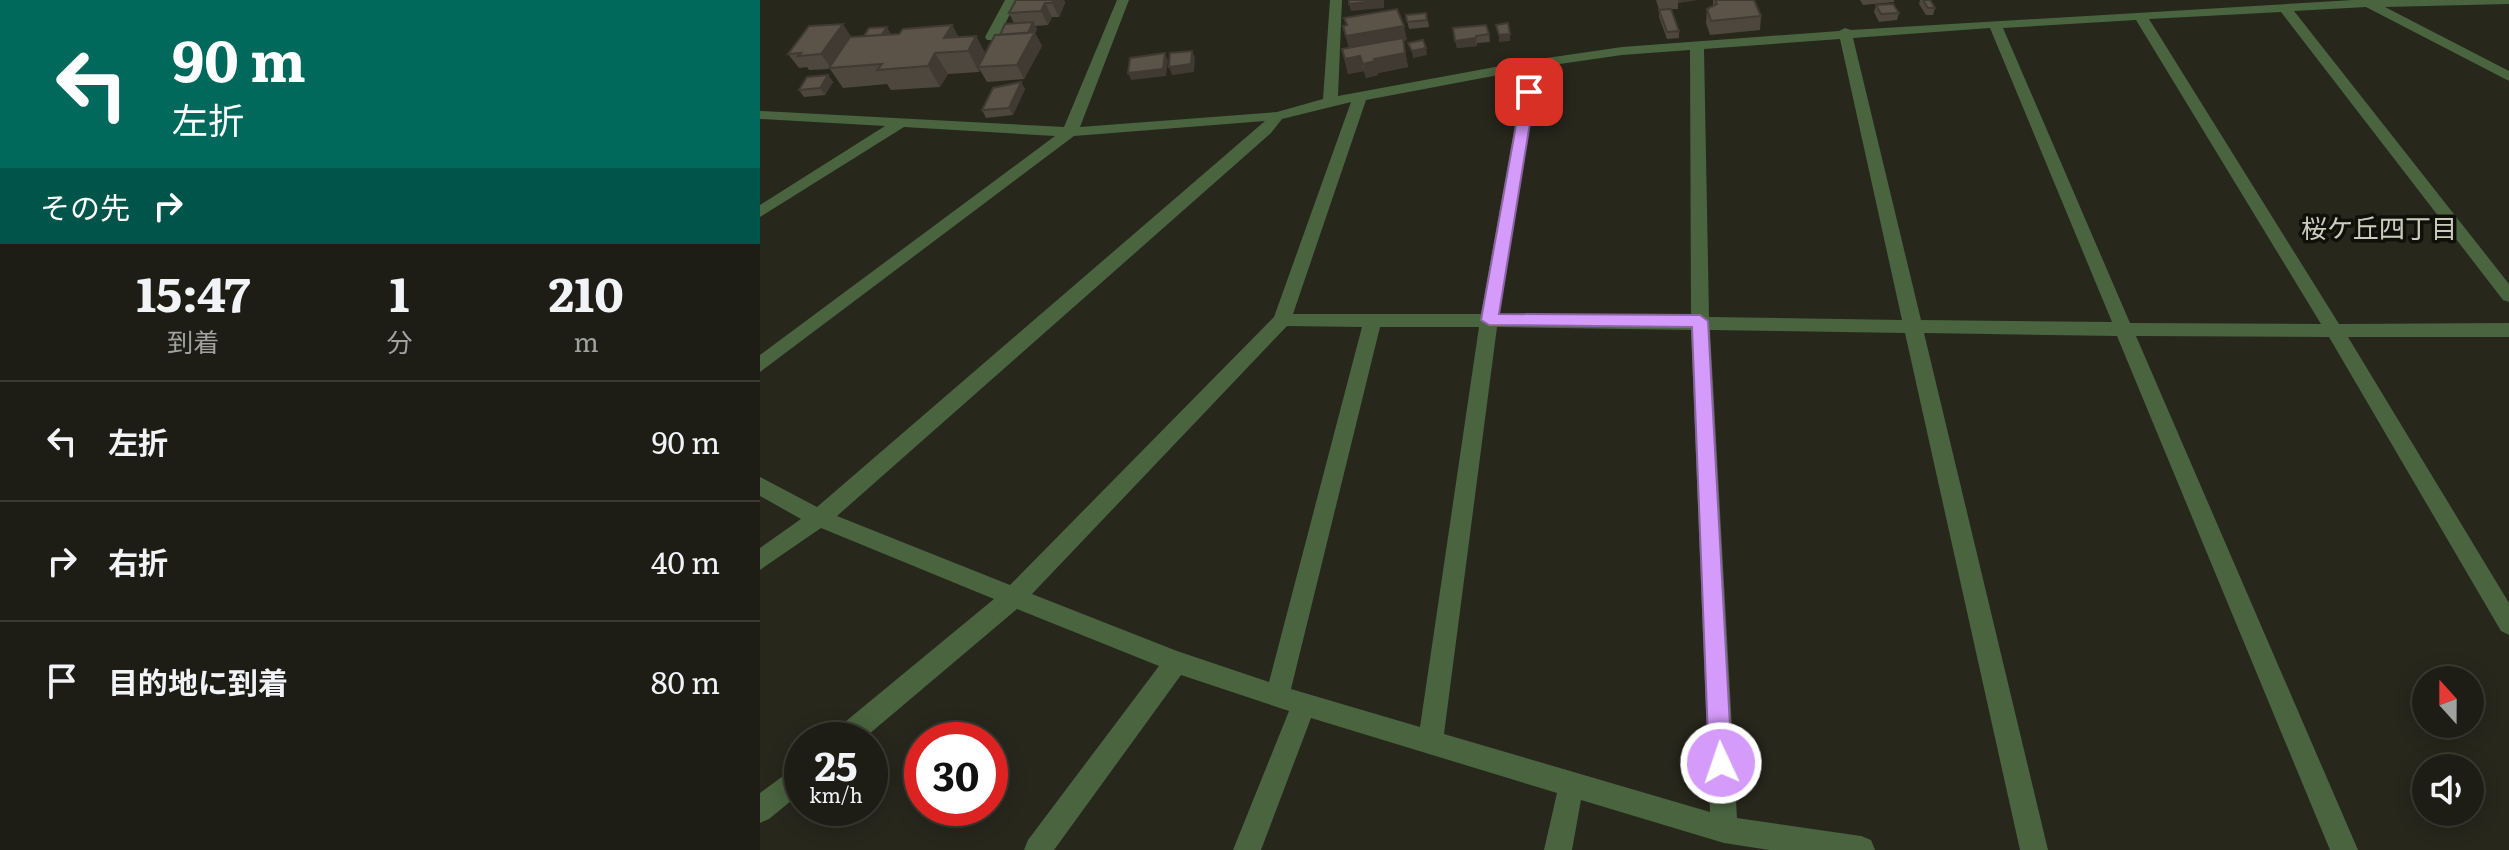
<!DOCTYPE html>
<html lang="ja">
<meta charset="utf-8">
<style>
:root{--surface:#1d1d15;--page:#25261e;--text:#f1f3f6;--muted:#a0a2a0;--line:#3b3b34}
body{margin:0;font-family:Literata,"Noto Sans JP",serif;background:var(--page);color:var(--text);height:100vh;display:flex;flex-direction:column;font-size:30px;white-space:nowrap}
*{box-sizing:border-box;margin:0}
p{font-size:26px;color:var(--muted)}
.icon{flex:none;width:44px;height:44px;fill:none;stroke:currentColor;stroke-width:2;stroke-linecap:round;stroke-linejoin:round}
.map{position:relative;flex:1;overflow:hidden}
.sheet{display:flex;flex-direction:column;background:var(--surface);width:760px}
.sheet>*{flex:none}
.hud{background:#00695c;color:#fff;overflow:hidden}
.needle{width:52px;rotate:339deg}
.controls{position:absolute;left:1652px;top:666px;display:grid;gap:16px}
.controls a{display:grid;place-items:center;width:72px;height:72px;border-radius:50%;background:var(--surface);box-shadow:0 4px 20px #0003,0 0 0 2px var(--line);font-size:40px}
.speed{position:absolute;left:24px;top:722px;display:flex;gap:16px;font-size:40px;font-weight:700;text-align:center}
.speed>*{display:grid;place-content:center;width:104px;height:104px;border-radius:50%;background:var(--surface);box-shadow:0 4px 20px #0003,0 0 0 2px var(--line);line-height:1}
.speed small{font-size:20px;font-weight:400}
.speed .limit{border:12px solid #d22;background:#fff;color:#111}
.pin{position:absolute;display:grid;place-items:center;width:68px;height:68px;color:#fff;margin:-34px;border-radius:16px;box-shadow:0 4px 12px #0006}
.me{position:absolute;width:88px;margin:-44px;rotate:357deg;stroke-linejoin:round;filter:drop-shadow(0 0 6px #0008)}
.turn{display:flex;align-items:center;gap:28px;height:168px;padding:0 40px;font-size:36px}
.turn .icon{width:104px;height:104px;stroke-width:2.5}
.turn b{display:block;font-size:56px;line-height:68px}
.then{display:flex;align-items:center;height:76px;padding:0 40px;background:#0003;gap:16px;font-size:30px}
.eta{display:flex;justify-content:space-evenly;align-items:center;height:136px;text-align:center}
.eta b{font-size:48px;font-weight:700;line-height:56px}
ul{padding:0;list-style:none}
li{display:flex;align-items:center;gap:24px;height:120px;padding:0 40px;border-top:2px solid var(--line)}
li div{flex:1}
li b{display:block;font-size:30px}
li em{font-style:normal}
main{display:flex;flex:1;min-height:0}
.map>svg:first-child{display:block}
.lines{fill:none;stroke-linecap:round;stroke-linejoin:round}
.minor{fill:#49643f;fill-rule:evenodd}
.wall{fill:#4e473e}
.shaded-wall{fill:#403a32}
.building{fill:#5b5348;stroke:#403a32;stroke-width:2}
.route{fill:#d59bfa;stroke:#8a65a2;stroke-width:2}
.labels{text-anchor:middle;dominant-baseline:central;stroke-width:7;stroke-linejoin:round;paint-order:stroke}
.neighbourhood-label{font-size:26px;fill:#ccccbd;stroke:#10100b}
</style>
<main>
<section class="sheet">
<div class="hud">
<div class="turn"><svg class="icon" aria-label="left" viewBox="0 0 24 24"><path d="M17 20v-9H6M10 6l-5 5 5 5"/></svg><div><b>90 m</b>左折</div></div>
<div class="then">その先<svg class="icon" aria-label="right" viewBox="0 0 24 24"><path d="M7 20v-9h11M14 6l5 5-5 5"/></svg></div>
</div>
<div class="eta">
<div><b>15:47</b><p>到着</p></div>
<div><b>1</b><p>分</p></div>
<div><b>210</b><p>m</p></div>
</div>
<ul>
<li><svg class="icon" aria-label="left" viewBox="0 0 24 24"><path d="M17 20v-9H6M10 6l-5 5 5 5"/></svg><div><b>左折</b></div><em>90 m</em></li>
<li><svg class="icon" aria-label="right" viewBox="0 0 24 24"><path d="M7 20v-9h11M14 6l5 5-5 5"/></svg><div><b>右折</b></div><em>40 m</em></li>
<li><svg class="icon" aria-label="arrive" viewBox="0 0 24 24"><path d="M6 21V4h12l-3 4 3 4H6"/></svg><div><b>目的地に到着</b></div><em>80 m</em></li>
</ul>
</section>
<div class="map">
<svg width="1749" height="850" viewBox="0 0 1749 850">
<rect width="100%" height="100%" fill="#27271c"/>
<g class="lines">
<!-- minor -->
<path class="minor" d="M 245,0 L 257,0 L 237,40 L 227,40 L 225,37 Z
M 357,0 L 369,0 L 320,127 L 517,112 L 563,99 L 570,0 L 582,0 L 578,96 L 773,60 L 862,47 L 1079,31 L 1085,28 L 1091,30 L 1593,0 L 1749,0 L 1749,4 L 1625,7 L 1749,71 L 1749,81 L 1606,7 L 1534,11 L 1749,284 L 1749,302 L 1743,300 L 1521,12 L 1389,19 L 1579,324 L 1749,323 L 1749,337 L 1588,337 L 1749,603 L 1749,635 L 1741,631 L 1569,337 L 1376,336 L 1598,850 L 1570,850 L 1357,336 L 1164,333 L 1288,850 L 1260,850 L 1145,333 L 950,330 L 977,818 L 1101,836 L 1111,840 L 1115,850 L 1009,850 L 964,843 L 821,800 L 812,850 L 784,850 L 797,793 L 551,718 L 501,850 L 473,850 L 529,711 L 421,675 L 294,850 L 264,850 L 268,840 L 399,666 L 257,609 L 102,740 L 70,740 L 74,731 L 234,599 L 61,528 L 0,570 L 0,548 L 41,519 L 0,496 L 0,477 L 57,507 L 505,121 L 314,136 L 0,372 L 0,355 L 295,136 L 144,127 L 0,217 L 0,205 L 125,126 L 0,119 L 0,111 L 304,127 ZM 1376,20 L 1561,324 L 1370,323 L 1243,28 ZM 1230,28 L 1352,322 L 1161,320 L 1093,38 ZM 1080,39 L 1142,320 L 949,317 L 944,49 ZM 930,50 L 931,317 L 739,314 L 779,67 L 862,55 ZM 765,70 L 721,314 L 533,314 L 606,100 ZM 591,102 L 514,317 L 250,585 L 77,516 L 511,133 L 522,119 ZM 527,326 L 602,327 L 509,682 L 417,651 L 272,594 ZM 620,327 L 719,327 L 660,727 L 531,689 ZM 737,327 L 931,330 L 950,812 L 684,734 Z
M 42,762 L 42,792 L 9,819 L 0,823 L 0,793 Z"/>
</g>
<!-- wall -->
<path class="wall" d="M 256,0 L 304,0 L 305,3 L 299,17 L 292,17 L 288,25 L 275,26 L 277,29 L 275,33 L 282,46 L 264,79 L 227,82 L 220,70 L 219,72 L 188,74 L 180,87 L 131,90 L 127,84 L 83,88 L 70,69 L 49,70 L 47,67 L 39,68 L 28,54 L 92,37 L 139,34 L 192,25 L 199,38 L 216,36 L 225,54 L 240,35 L 254,23 L 249,13 Z
M 896,0 L 936,0 L 918,3 L 918,9 L 911,9 L 919,31 L 919,38 L 907,39 L 899,17 L 899,10 Z
M 953,0 L 994,0 L 1001,16 L 1000,30 L 950,35 L 946,23 L 947,9 L 953,6 Z
M 1100,0 L 1134,0 L 1134,2 L 1103,5 Z
M 1160,0 L 1170,0 L 1175,8 L 1173,15 L 1166,15 L 1159,4 Z
M 1116,5 L 1139,13 L 1137,20 L 1119,22 L 1114,12 Z
M 646,15 L 668,20 L 669,27 L 649,29 Z
M 583,26 L 647,40 L 643,41 L 648,67 L 618,73 L 618,75 L 606,78 L 604,71 L 588,74 L 582,49 L 589,48 Z
M 693,28 L 729,34 L 730,42 L 717,43 L 717,46 L 697,48 Z
M 68,75 L 73,82 L 65,95 L 44,97 L 39,90 Z
M 261,82 L 265,89 L 253,115 L 226,118 L 222,110 Z"/>
<!-- shaded-wall -->
<path class="shaded-wall" d="M 294,0 L 304,0 L 305,3 L 299,17 L 292,3 Z
M 624,0 L 624,8 L 591,11 L 589,4 Z
M 918,0 L 936,0 L 918,3 Z
M 285,3 L 292,17 L 288,25 L 281,11 Z
M 273,22 L 277,29 L 275,33 L 282,46 L 264,79 L 257,65 Z
M 83,24 L 92,38 L 71,68 L 61,54 Z
M 192,25 L 203,45 L 184,38 Z
M 644,26 L 647,40 L 643,41 L 648,67 L 618,73 L 618,75 L 606,78 L 603,64 L 615,61 L 590,51 L 586,36 Z
M 127,27 L 131,34 L 115,44 Z
M 750,34 L 750,41 L 739,42 L 739,35 Z
M 216,36 L 227,56 L 218,67 L 220,70 L 219,72 L 208,51 Z
M 716,38 L 717,46 L 697,48 L 695,41 Z
M 666,48 L 667,55 L 653,58 L 652,51 Z
M 432,51 L 435,58 L 434,72 L 412,75 L 409,67 Z
M 175,53 L 188,74 L 180,87 L 168,66 Z
M 405,53 L 408,61 L 406,76 L 371,80 L 368,73 Z
M 600,56 L 604,71 L 588,74 L 585,59 Z
M 68,75 L 73,82 L 65,95 L 60,88 Z
M 261,82 L 265,89 L 253,115 L 249,108 Z"/>
<!-- building -->
<path class="building" d="M 256,0 L 294,0 L 292,3 L 285,3 L 281,11 L 249,13 Z
M 589,0 L 623,0 L 589,4 Z
M 955,0 L 994,0 L 1001,16 L 951,21 L 947,9 L 957,4 Z
M 1163,0 L 1170,0 L 1175,8 L 1168,8 Z
M 1133,4 L 1139,13 L 1121,14 L 1116,5 Z
M 637,9 L 644,26 L 586,36 L 583,26 L 587,25 L 584,18 Z
M 911,9 L 919,31 L 907,32 L 899,10 Z
M 666,13 L 667,20 L 647,22 L 646,15 Z
M 273,22 L 268,33 L 240,35 L 245,24 Z
M 748,23 L 750,34 L 739,35 L 736,25 Z
M 83,24 L 61,54 L 38,56 L 41,53 L 28,54 L 49,26 Z
M 192,25 L 184,38 L 216,36 L 208,51 L 175,53 L 168,66 L 117,70 L 122,64 L 69,68 L 90,37 L 139,34 L 143,29 Z
M 726,25 L 729,34 L 716,36 L 716,38 L 695,41 L 693,28 Z
M 127,27 L 121,35 L 104,36 L 109,28 Z
M 275,32 L 257,65 L 218,67 L 235,35 Z
M 643,38 L 645,53 L 614,59 L 615,61 L 603,64 L 600,56 L 585,59 L 582,49 Z
M 663,40 L 666,48 L 652,51 L 648,43 Z
M 432,51 L 431,64 L 409,67 L 410,53 Z
M 405,53 L 403,69 L 368,73 L 370,58 Z
M 68,75 L 60,88 L 39,90 L 47,77 Z
M 261,82 L 249,108 L 222,110 L 233,88 Z"/>
<!-- route -->
<path class="route" d="M 769,88 L 775,92 L 739,314 L 940,315 L 948,321 L 972,763 L 969,771 L 961,775 L 952,771 L 949,763 L 932,327 L 729,325 L 721,320 L 762,92 Z"/>
<g class="labels">
<!-- neighbourhood labels -->
<g class="neighbourhood-label">
<text x="1619" y="226">桜ケ丘四丁目</text>
</g>
</g>
</svg>
<div class="controls">
<a><svg class="needle" viewBox="-14 -14 28 28"><path d="M0-13l5 13h-10z" fill="#e53935"/><path d="M0 13l5-13h-10z" fill="#a0a2a0"/></svg></a>
<a><svg class="icon" aria-label="sound" viewBox="0 0 24 24"><path d="M4 9h4l5-4v14l-5-4H4zM17 9q2 3 0 6"/></svg></a>
</div>
<div class="speed"><div>25<small>km/h</small></div><div class="limit">30</div></div>
<div class="pin" style="left:769px;top:92px;background:#d93025"><svg class="icon" aria-label="arrive" viewBox="0 0 24 24"><path d="M6 21V4h12l-3 4 3 4H6"/></svg></div>
<svg class="me" style="left:961px;top:763px" viewBox="-20 -20 40 40"><circle r="17" fill="#d59bfa" stroke="#fff" stroke-width="3"/><path d="M0-11L8 9 0 5-8 9z" fill="#fff"/></svg>
</div>
</main>
